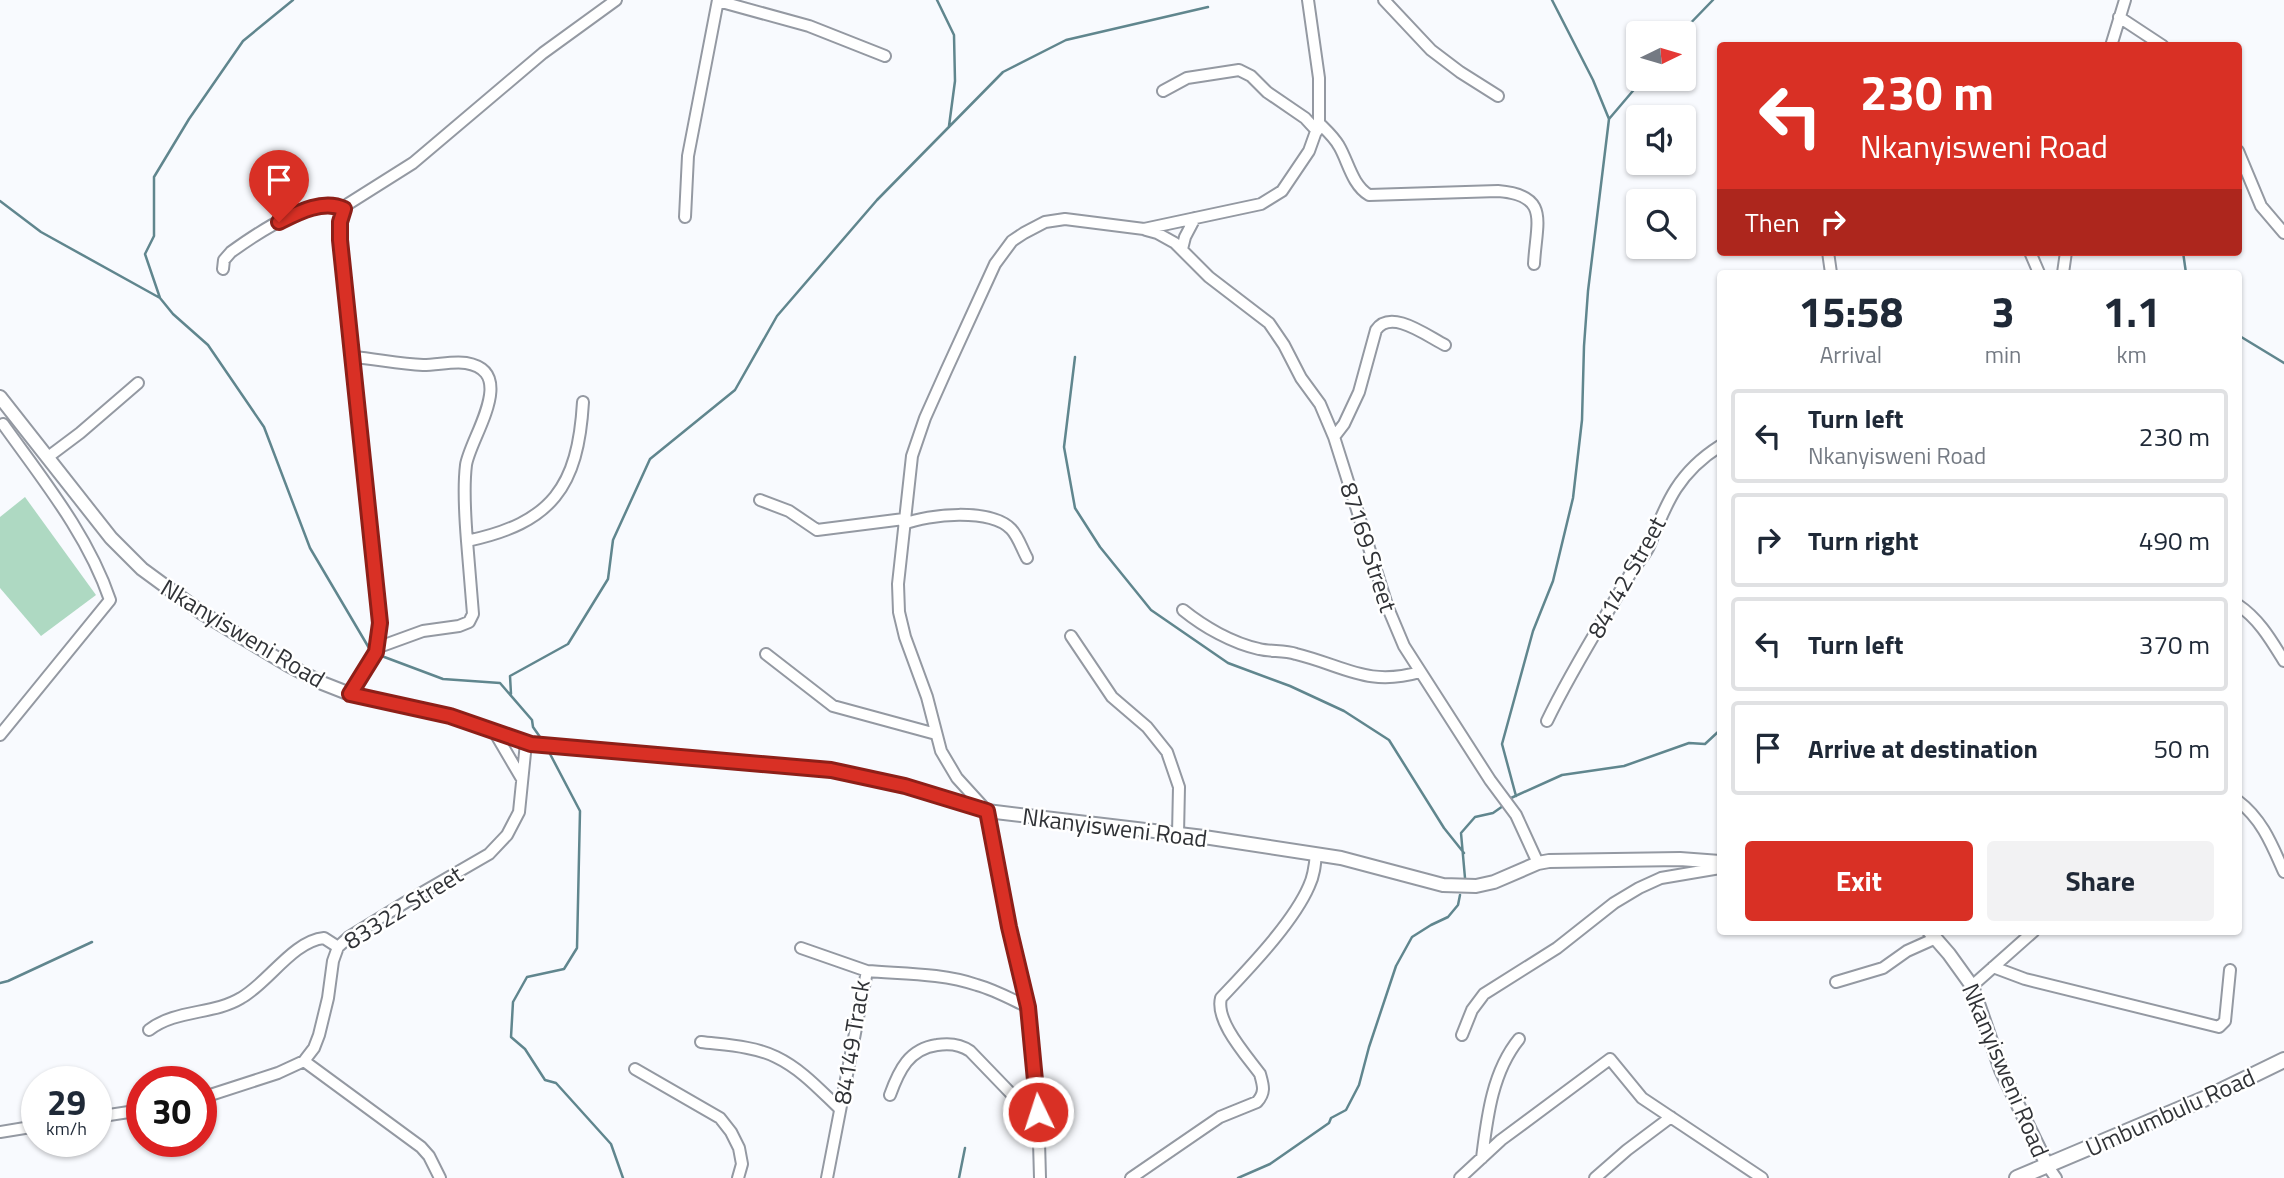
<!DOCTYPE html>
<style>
:root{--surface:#fff;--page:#f2f2f3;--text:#1f2937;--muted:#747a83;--line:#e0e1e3;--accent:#d93025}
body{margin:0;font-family:"Titillium Web",sans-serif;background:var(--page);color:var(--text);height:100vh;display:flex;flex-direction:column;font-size:26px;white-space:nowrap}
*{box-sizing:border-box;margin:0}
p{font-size:23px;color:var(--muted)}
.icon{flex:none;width:38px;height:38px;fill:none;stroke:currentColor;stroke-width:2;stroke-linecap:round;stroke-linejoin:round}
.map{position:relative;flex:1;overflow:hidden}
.panel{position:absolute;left:1717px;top:270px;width:525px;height:665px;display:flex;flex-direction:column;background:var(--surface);border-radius:7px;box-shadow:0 2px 5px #0004}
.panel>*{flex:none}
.banner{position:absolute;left:1717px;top:42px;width:525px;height:214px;border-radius:7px;box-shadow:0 2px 5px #0004;background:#d93025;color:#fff;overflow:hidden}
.needle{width:46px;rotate:85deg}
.tools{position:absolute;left:1626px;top:21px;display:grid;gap:14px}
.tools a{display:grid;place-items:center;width:70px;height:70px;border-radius:7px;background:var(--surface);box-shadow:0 2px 5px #0004;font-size:35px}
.speed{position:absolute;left:21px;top:1066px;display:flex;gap:14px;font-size:35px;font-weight:700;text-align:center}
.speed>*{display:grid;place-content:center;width:91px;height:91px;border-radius:50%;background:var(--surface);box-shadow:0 2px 5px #0004;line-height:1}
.speed small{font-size:18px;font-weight:400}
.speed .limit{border:10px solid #d22;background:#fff;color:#111}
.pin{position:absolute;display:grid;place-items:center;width:60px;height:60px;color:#fff;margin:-72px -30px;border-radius:50% 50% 50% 0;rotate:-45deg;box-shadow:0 0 7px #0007}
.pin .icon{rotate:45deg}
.me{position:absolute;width:77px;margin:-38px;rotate:356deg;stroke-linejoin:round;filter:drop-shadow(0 0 5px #0008)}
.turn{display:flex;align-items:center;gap:24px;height:147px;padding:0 28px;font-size:32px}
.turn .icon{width:91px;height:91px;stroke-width:2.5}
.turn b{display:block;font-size:49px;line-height:60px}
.then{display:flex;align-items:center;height:66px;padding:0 28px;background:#0003;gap:14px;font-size:26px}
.eta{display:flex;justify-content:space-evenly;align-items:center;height:119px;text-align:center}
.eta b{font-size:42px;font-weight:700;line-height:49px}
.button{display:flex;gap:14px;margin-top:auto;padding:14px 28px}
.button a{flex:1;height:80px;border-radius:7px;background:var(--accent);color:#fff;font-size:28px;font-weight:700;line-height:80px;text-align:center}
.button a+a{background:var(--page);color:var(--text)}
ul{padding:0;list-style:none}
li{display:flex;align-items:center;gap:21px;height:94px;margin:0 14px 10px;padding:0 14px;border:4px solid var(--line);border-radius:7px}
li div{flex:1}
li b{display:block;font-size:26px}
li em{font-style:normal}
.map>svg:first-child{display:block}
.green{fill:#aed9c2}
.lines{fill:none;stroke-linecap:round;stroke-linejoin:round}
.stream{stroke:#60868e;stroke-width:2.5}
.minor-casing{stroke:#9499a2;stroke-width:14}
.tertiary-casing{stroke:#9499a2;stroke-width:16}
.secondary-casing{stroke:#9499a2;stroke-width:18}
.minor{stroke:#fff;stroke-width:10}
.tertiary{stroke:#fff;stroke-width:12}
.secondary{stroke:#fff;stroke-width:14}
.route-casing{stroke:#8d1f18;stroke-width:18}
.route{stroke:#d93025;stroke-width:12}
.labels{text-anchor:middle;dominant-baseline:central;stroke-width:5;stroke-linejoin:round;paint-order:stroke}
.street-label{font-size:24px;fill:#313337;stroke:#fff}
</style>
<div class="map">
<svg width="2284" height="1178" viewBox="0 0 2284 1178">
<rect width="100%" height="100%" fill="#f8fafe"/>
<!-- green -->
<path class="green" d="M 25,497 L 96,595 L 41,636 L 0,588 L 0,517 Z"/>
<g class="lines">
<!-- stream -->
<path class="stream" d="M 937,0 L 954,35 L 955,81 L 949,126
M 1681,33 L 1713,0
M 1609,119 L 1643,79
M 0,201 L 41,232 L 160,298 L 173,314 L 208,345 L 264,427 L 310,548 L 369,648
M 2183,252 L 2186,273
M 160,298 L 145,254 L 154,236 L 154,177 L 189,119 L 243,41 L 293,0
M 2238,335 L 2284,363
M 1075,357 L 1064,447 L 1075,508 L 1100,547 L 1151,610 L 1228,663 L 1290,686 L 1344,711 L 1389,740 L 1444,828 L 1464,853
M 379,655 L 443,679 L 500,683 L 532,720 L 533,727 L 540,737
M 511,694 L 510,676 L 568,644 L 608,579 L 613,540 L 650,459 L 735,390 L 777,316 L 877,200 L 1003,72 L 1066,40 L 1208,7
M 549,752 L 580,811 L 577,948 L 564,969 L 527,977 L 513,1002 L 511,1037 L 525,1049 L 545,1080 L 556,1083 L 611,1144 L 623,1178
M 1516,796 L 1502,744 L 1533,631 L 1553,581 L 1573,498 L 1582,420 L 1584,346 L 1588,291 L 1609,119 L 1593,80 L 1552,0
M 1511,798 L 1562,775 L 1624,766 L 1689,743 L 1705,744 L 1719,731 L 1720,732
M 1465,878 L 1461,833 L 1475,817 L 1493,813 L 1503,806
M 0,983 L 8,981 L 92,942
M 959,1178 L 965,1148
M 1238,1178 L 1270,1164 L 1329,1123 L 1331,1118 L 1346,1110 L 1359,1085 L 1369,1047 L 1396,966 L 1412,937 L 1431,925 L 1448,917 L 1458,905 L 1460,895"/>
<defs>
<path id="minor" d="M 1384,0 L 1431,50 L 1460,72 L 1498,96
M 718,1 L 809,26 L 885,56
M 2119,17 L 2163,46
M 2111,46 L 2125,0
M 1163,91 L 1187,78 L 1239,70 L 1251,76 L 1267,92 L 1305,118 L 1317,131
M 1319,123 C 1326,130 1334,137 1339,146 C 1348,161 1352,185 1369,195 L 1498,191 C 1551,195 1536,223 1534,264
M 2238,151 L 2261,206 L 2284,233
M 685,217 L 688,156 L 718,0
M 1146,230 L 1157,233 L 1175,243 L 1209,277 L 1269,323 L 1284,345 L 1301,378 L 1320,404 L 1334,437 L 1388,608 L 1404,646 L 1490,780 L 1516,815 L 1538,863
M 1182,249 L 1185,237 L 1195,218
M 1828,252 L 1831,273
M 2030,252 L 2039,273
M 223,269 L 224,260 L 231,252 C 256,234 313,194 344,209
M 2063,273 L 2066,252
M 353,357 C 376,359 400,364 423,365 C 437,365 453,361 466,363 C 519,372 470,438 466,465 C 463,489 465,516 467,541
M 1334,437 L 1344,424 L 1359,392 L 1376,330 C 1391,308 1427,336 1445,345
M 48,457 L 80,433 L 138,383
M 760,500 L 789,511 L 817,530 L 904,519
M 904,524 C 929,514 990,508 1011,529 C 1018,536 1022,549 1027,558
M 2238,605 C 2259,619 2271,640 2284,661
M 1183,610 C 1204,627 1232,643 1259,649 C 1271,652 1284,650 1296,654 C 1345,666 1367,687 1420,672
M 1071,636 L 1112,697 L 1147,727 L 1167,752 L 1179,787 L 1178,834
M 379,647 L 423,631 L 459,626 L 469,622 L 473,614 L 467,541 C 552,523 578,487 583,402
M 766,654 L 833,706 L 936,734
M 350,694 L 376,652 L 380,623 L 340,240 L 341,215 L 348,204 L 413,163 L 543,53 L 616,0
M 1547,721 C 1571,671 1601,624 1629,576 C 1635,565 1646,555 1650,544 C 1667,501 1679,472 1720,446
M 495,733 L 522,779
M 0,735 L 110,600 C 88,535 43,480 3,424
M 2238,801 C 2262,819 2272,845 2284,872
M 801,948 L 867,971 L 827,1178
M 1993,967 L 2025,979 L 2219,1027 L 2225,1021 L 2230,970
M 867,971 C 903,974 942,973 977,985 C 995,990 1011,999 1028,1007
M 1836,982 L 1883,968 L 1907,951 L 1936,938
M 1972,986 L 2034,931
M 149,1030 C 176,1009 213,1015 241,998 C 268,983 293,941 324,938 L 338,947
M 1462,1035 L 1472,1010 L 1484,994 L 1557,948 L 1614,903 L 1639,888 L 1661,878 L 1720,868
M 701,1042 C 725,1045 754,1046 776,1057 C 801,1069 819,1089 839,1108
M 304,1061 L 421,1147 L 429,1156 L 440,1178
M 635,1069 L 720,1118 L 731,1132 L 739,1148 L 742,1164 L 738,1178
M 890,1095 C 899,1070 909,1049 937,1045 C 949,1043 960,1044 970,1051 L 1024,1107 L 1038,1112
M 201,1098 L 278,1073 L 304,1061 L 314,1048 L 319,1035 L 328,998 L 333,961 L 338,947 L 349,937 L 406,902 L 489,854 L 507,835 L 519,812 L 526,743
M 96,1117 L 142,1110
M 0,1132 L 37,1126
M 1482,1158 C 1487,1118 1492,1072 1519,1039
M 2047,1165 L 2056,1178
M 1040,1178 L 1038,1104 L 1028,1007 L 1009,927 L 987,811 L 957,778 L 941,751 L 927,697 L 905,637 L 899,612 L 898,584 L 912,456 L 925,418 L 946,371 L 995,264 L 1012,241 L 1024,233 L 1045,222 L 1065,219 L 1144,229 L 1261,204 L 1282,191 L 1309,151 L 1319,123 L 1319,78 L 1308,0
M 1131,1178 L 1220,1117 L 1257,1102 C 1266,1092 1263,1085 1260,1074 C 1246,1055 1215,1021 1221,998 C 1249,968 1293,923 1309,886 C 1314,876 1315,865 1316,854
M 1460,1178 L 1501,1140 L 1610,1059 L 1642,1098 L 1762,1178
M 1595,1178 L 1627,1150 L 1671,1117"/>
<path id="tertiary" d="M 0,397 L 111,538 L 142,569 L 202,613 L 288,665 L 322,683 L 350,694 L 450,716 L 531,744 L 831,770 L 905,786 L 987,811 L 1204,837 L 1341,858 L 1443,885 L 1476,886 L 1494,882 L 1538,863 L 1549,861 L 1680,859 L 1720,862
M 1929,931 L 1949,954 L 1972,986 L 2001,1070 L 2047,1165"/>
<path id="secondary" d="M 2017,1178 L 2204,1099 L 2284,1060"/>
</defs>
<!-- minor casing -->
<use href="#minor" class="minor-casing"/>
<!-- tertiary casing -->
<use href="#tertiary" class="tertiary-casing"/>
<!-- secondary casing -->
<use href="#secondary" class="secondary-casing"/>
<!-- minor -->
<use href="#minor" class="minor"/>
<!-- tertiary -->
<use href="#tertiary" class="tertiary"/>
<!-- secondary -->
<use href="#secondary" class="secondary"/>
</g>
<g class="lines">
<defs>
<path id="route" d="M 279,222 C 297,213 323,199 344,209 L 340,222 L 340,240 L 380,623 L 376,652 L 350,694 L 450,716 L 531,744 L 831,770 L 905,786 L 987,811 L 1009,927 L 1028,1007 L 1038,1112"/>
</defs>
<!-- route casing -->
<use href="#route" class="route-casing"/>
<!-- route -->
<use href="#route" class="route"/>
</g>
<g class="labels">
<!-- street labels -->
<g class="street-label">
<text transform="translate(1369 547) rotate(72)">87169 Street</text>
<text transform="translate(1626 577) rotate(-61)">84142 Street</text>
<text transform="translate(243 633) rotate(31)">Nkanyisweni Road</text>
<text transform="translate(1115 827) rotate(7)">Nkanyisweni Road</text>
<text transform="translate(403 907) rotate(-32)">83322 Street</text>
<text transform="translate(851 1042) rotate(-81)">84149 Track</text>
<text transform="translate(2006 1070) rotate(67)">Nkanyisweni Road</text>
<text transform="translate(2170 1112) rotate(-24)">Umbumbulu Road</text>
</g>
</g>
</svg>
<div class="tools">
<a><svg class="needle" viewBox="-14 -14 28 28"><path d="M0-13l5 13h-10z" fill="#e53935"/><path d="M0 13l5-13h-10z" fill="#747a83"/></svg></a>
<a><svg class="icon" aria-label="sound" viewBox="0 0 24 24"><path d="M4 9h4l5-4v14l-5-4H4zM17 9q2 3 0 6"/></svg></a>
<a><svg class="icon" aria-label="search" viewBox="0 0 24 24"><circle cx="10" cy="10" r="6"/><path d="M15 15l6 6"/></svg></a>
</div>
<div class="speed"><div>29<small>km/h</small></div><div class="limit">30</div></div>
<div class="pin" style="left:279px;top:222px;background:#d93025"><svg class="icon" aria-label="arrive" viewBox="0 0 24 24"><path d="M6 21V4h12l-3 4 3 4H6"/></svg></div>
<svg class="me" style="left:1038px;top:1112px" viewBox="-20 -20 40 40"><circle r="17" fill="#d93025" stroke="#fff" stroke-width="3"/><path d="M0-11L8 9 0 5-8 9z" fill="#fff"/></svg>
<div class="banner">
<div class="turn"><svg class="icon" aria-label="left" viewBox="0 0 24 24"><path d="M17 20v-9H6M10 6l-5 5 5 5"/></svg><div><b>230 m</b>Nkanyisweni Road</div></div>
<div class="then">Then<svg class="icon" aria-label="right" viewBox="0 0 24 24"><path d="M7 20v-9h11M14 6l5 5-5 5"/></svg></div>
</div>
<section class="panel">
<div class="eta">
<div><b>15:58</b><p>Arrival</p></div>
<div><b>3</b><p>min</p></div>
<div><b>1.1</b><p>km</p></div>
</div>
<ul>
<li><svg class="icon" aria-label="left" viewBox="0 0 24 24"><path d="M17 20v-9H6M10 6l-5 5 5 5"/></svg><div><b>Turn left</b><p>Nkanyisweni Road</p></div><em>230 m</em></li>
<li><svg class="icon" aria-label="right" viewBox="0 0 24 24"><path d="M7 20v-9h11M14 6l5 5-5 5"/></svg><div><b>Turn right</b></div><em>490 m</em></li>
<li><svg class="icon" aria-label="left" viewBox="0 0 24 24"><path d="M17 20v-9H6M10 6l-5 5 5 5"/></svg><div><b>Turn left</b></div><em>370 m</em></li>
<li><svg class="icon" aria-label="arrive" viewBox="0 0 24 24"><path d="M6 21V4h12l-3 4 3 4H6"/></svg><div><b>Arrive at destination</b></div><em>50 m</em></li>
</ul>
<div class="button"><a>Exit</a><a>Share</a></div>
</section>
</div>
